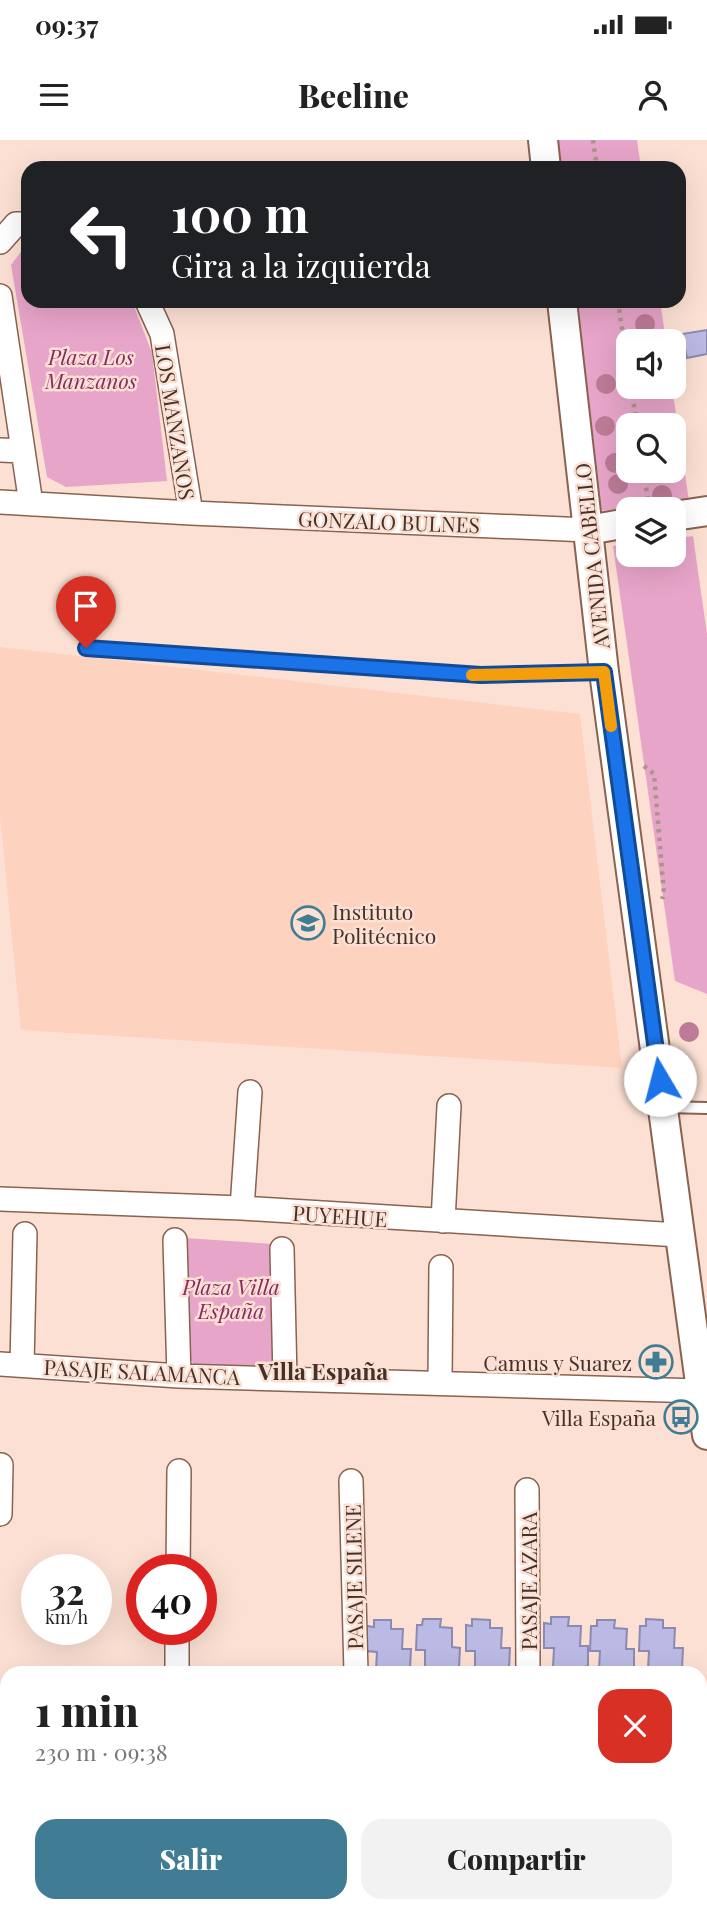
<!DOCTYPE html>
<html lang="es">
<meta charset="utf-8">
<style>
:root{--surface:#fff;--page:#f2f2f2;--text:#222;--muted:#767676;--accent:#407d94}
body{margin:0;font-family:"Playfair Display",serif;background:var(--page);color:var(--text);height:100vh;display:flex;flex-direction:column;font-size:26px;white-space:nowrap}
*{box-sizing:border-box;margin:0}
p{font-size:23px;color:var(--muted)}
.icon{flex:none;width:38px;height:38px;fill:none;stroke:currentColor;stroke-width:2;stroke-linecap:round;stroke-linejoin:round}
.map{position:relative;flex:1;overflow:hidden}
.drawer{position:absolute;left:0px;top:1526px;width:707px;height:247px;display:flex;flex-direction:column;background:var(--surface);border-radius:21px 21px 0 0;box-shadow:0 7px 28px #0002}
.drawer>*{flex:none}
.banner{position:absolute;left:21px;top:21px;width:665px;height:147px;border-radius:21px;box-shadow:0 7px 28px #0002;background:#202124;color:#fff;overflow:hidden}
.tools{position:absolute;left:616px;top:189px;display:grid;gap:14px}
.tools a{display:grid;place-items:center;width:70px;height:70px;border-radius:14px;background:var(--surface);box-shadow:0 7px 28px #0002;font-size:35px}
.speed{position:absolute;left:21px;top:1414px;display:flex;gap:14px;font-size:35px;font-weight:700;text-align:center}
.speed>*{display:grid;place-content:center;width:91px;height:91px;border-radius:50%;background:var(--surface);box-shadow:0 7px 28px #0002;line-height:1}
.speed small{font-size:18px;font-weight:400}
.speed .limit{border:10px solid #d22;background:#fff;color:#111}
.pin{position:absolute;display:grid;place-items:center;width:60px;height:60px;color:#fff;margin:-72px -30px;border-radius:50% 50% 50% 0;rotate:-45deg;box-shadow:0 0 7px #0007}
.pin .icon{rotate:45deg}
.me{position:absolute;width:77px;margin:-38px;rotate:352deg;stroke-linejoin:round;filter:drop-shadow(0 0 5px #0008)}
.turn{display:flex;align-items:center;gap:24px;height:147px;padding:0 35px;font-size:32px}
.turn .icon{width:91px;height:91px;stroke-width:2.5}
.turn b{display:block;font-size:49px;line-height:60px}
.round{display:grid;place-items:center;flex:none;width:74px;height:74px;border-radius:21px;background:var(--page)}
.headline{display:flex;align-items:center;justify-content:space-between;height:119px;padding:0 35px}
h1{font-size:42px;font-weight:800;line-height:52px}
.primary-button{display:flex;gap:14px;margin-top:auto;padding:14px 35px}
.primary-button a{flex:1;height:80px;border-radius:21px;background:var(--accent);color:#fff;font-size:28px;font-weight:800;line-height:80px;text-align:center}
.primary-button a+a{background:var(--page);color:var(--text)}
.status{display:flex;justify-content:space-between;align-items:center;height:49px;padding:0 35px;background:var(--surface);direction:ltr}
.status svg{height:19px;fill:currentColor}
header{display:flex;justify-content:space-between;align-items:center;height:91px;padding:0 35px;background:var(--surface);font-size:32px;font-weight:800}
.map>svg:first-child{display:block}
.built{fill:#fdd2be}
.green{fill:#e7a5c9;fill-rule:evenodd}
.building{fill:#bbbae5;stroke:#8b8ab2;stroke-width:2}
.lines{fill:none;stroke-linecap:round;stroke-linejoin:round}
.service-casing{stroke:#8a6250;stroke-width:14}
.minor-casing{stroke:#8a6250;stroke-width:26}
.tertiary-casing{stroke:#8a6250;stroke-width:32}
.path{stroke:#ac948a;stroke-width:4.5;stroke-dasharray:3.5 5;stroke-linecap:butt}
.service{stroke:#fff;stroke-width:10}
.minor{stroke:#fff;stroke-width:23}
.tertiary{stroke:#fff;stroke-width:28}
.tree{fill:#bd7b97}
.route-casing{stroke:#114b97;stroke-width:18}
.route{stroke:#1a73e8;stroke-width:12}
.slow{stroke:#f59e0b;stroke-width:12}
.labels{text-anchor:middle;dominant-baseline:central;stroke-width:5;stroke-linejoin:round;paint-order:stroke}
.park-label{font-size:21px;font-style:italic;fill:#892866;stroke:#fce0d3}
.street-label{font-size:21px;fill:#44322a;stroke:#fce0d3}
.poi-label{font-size:21px;fill:#44322a;stroke:#fce0d3;text-anchor:end}
.neighbourhood-label{font-size:23px;font-weight:bold;fill:#44322a;stroke:#fce0d3}
</style>
<div class="status"><b>09:37</b><svg viewBox="0 0 49 12"><path d="M0 12V9h3v3zM5 12V6h3v6zM10 12V3h3v9zM15 12V0h3v12zM26 1h20v11H26zM47 4h2v5h-2z"/></svg></div>
<header><svg class="icon" aria-label="menu" viewBox="0 0 24 24"><path d="M4 6h16M4 12h16M4 18h16"/></svg>Beeline<svg class="icon" aria-label="person" viewBox="0 0 24 24"><circle cx="12" cy="8" r="4"/><path d="M4 21q1-7 8-7t8 7"/></svg></header>
<div class="map">
<svg width="707" height="1772" viewBox="0 0 707 1772">
<rect width="100%" height="100%" fill="#fce0d3"/>
<!-- built -->
<path class="built" d="M 0,507 L 580,574 L 622,928 L 21,890 L 0,676 Z"/>
<!-- green -->
<path class="green" d="M 556,0 L 637,0 L 641,28 L 559,28 Z
M 26,105 L 28,105 L 28,161 L 132,161 L 152,213 L 167,341 L 66,347 L 47,337 L 11,125 Z
M 574,161 L 660,161 L 666,201 L 628,201 L 628,247 L 672,247 L 689,361 L 598,371 ZM 628,285 L 674,285 L 674,331 L 628,331 Z
M 693,396 L 707,494 L 707,854 L 675,841 L 613,406 L 628,404 L 628,415 L 674,415 L 674,399 Z
M 185,1098 L 273,1104 L 275,1227 L 270,1233 L 195,1229 L 188,1212 Z"/>
<!-- building -->
<path class="building" d="M 707,190 L 707,214 L 687,218 L 682,194 Z
M 551,1477 L 569,1477 L 568,1486 L 581,1486 L 580,1506 L 588,1506 L 588,1526 L 584,1527 L 584,1533 L 564,1533 L 564,1527 L 553,1527 L 554,1508 L 544,1508 L 544,1483 L 551,1484 Z
M 423,1479 L 441,1479 L 440,1487 L 452,1488 L 452,1507 L 460,1508 L 459,1528 L 456,1529 L 456,1533 L 436,1533 L 436,1529 L 425,1528 L 425,1510 L 416,1510 L 417,1485 L 422,1485 Z
M 472,1479 L 490,1480 L 490,1488 L 502,1488 L 501,1508 L 510,1508 L 509,1528 L 506,1529 L 506,1533 L 486,1533 L 486,1529 L 475,1529 L 475,1511 L 466,1511 L 466,1485 L 472,1486 Z
M 646,1479 L 663,1480 L 663,1488 L 675,1488 L 674,1508 L 683,1508 L 682,1528 L 679,1529 L 679,1533 L 659,1533 L 659,1529 L 648,1529 L 649,1511 L 639,1511 L 640,1486 L 646,1486 Z
M 374,1480 L 391,1480 L 391,1489 L 403,1489 L 402,1509 L 411,1509 L 410,1529 L 407,1533 L 387,1533 L 387,1530 L 376,1530 L 377,1512 L 366,1511 L 367,1486 L 374,1487 Z
M 597,1480 L 615,1480 L 614,1488 L 627,1489 L 626,1509 L 634,1509 L 634,1529 L 630,1530 L 630,1533 L 610,1533 L 610,1530 L 599,1529 L 600,1511 L 590,1511 L 591,1486 L 597,1486 Z
M 700,1640 L 707,1641 L 707,1669 L 704,1669 L 703,1689 L 700,1689 Z"/>
<g class="lines">
<defs>
<path id="service" d="M 86,508 L 480,535 L 603,532
M 664,967 L 707,968"/>
<path id="minor" d="M 0,102 L 16,84 L 28,84
M 0,156 L 31,364
M 147,161 L 162,194 L 191,373
M 0,310 L 23,311
M 0,362 L 191,373 L 588,390
M 0,1059 L 242,1068 L 679,1095
M 242,1068 L 250,952
M 443,1081 L 449,966
M 175,1100 L 179,1236
M 282,1109 L 285,1238
M 0,1224 L 179,1236 L 700,1251
M 22,1225 L 25,1094
M 440,1242 L 441,1127
M 351,1341 L 356,1533
M 527,1350 L 528,1533
M 0,1374 L 1,1325
M 178,1430 L 179,1331
M 177,1533 L 177,1489
M 0,1586 L 7,1586
M 700,1587 L 707,1587
M 0,1681 L 7,1700
M 32,1766 L 34,1772
M 184,1766 L 184,1772
M 355,1772 L 355,1766"/>
<path id="tertiary" d="M 543,0 L 546,28
M 562,161 L 604,532 L 707,1295
M 674,376 L 707,371
M 588,390 L 628,383"/>
</defs>
<!-- service casing -->
<use href="#service" class="service-casing"/>
<!-- minor casing -->
<use href="#minor" class="minor-casing"/>
<!-- tertiary casing -->
<use href="#tertiary" class="tertiary-casing"/>
<!-- path -->
<path class="path" d="M 593,0 L 597,28
M 618,161 L 628,231
M 631,247 L 637,285
M 643,331 L 649,364
M 644,626 L 654,634 L 664,754 L 662,759"/>
<!-- service -->
<use href="#service" class="service"/>
<!-- minor -->
<use href="#minor" class="minor"/>
<!-- tertiary -->
<use href="#tertiary" class="tertiary"/>
</g>
<!-- trees -->
<g class="tree">
<circle cx="645" cy="184" r="10"/>
<circle cx="606" cy="244" r="10"/>
<circle cx="605" cy="286" r="10"/>
<circle cx="615" cy="323" r="10"/>
<circle cx="618" cy="344" r="10"/>
<circle cx="662" cy="355" r="10"/>
<circle cx="689" cy="892" r="10"/>
</g>
<g class="lines">
<defs>
<path id="route" d="M 86,508 L 481,535 L 604,532 L 660,940"/>
</defs>
<!-- route casing -->
<use href="#route" class="route-casing"/>
<!-- route -->
<use href="#route" class="route"/>
<!-- slow -->
<path class="slow" d="M 472,535 L 604,532 L 611,586"/>
</g>
<!-- icons -->
<defs>
<symbol id="school-ring" viewBox="-11 -11 22 22"><circle r="9.5" fill="#fce0d3" stroke="#407d94" stroke-width="1.5"/><path d="M0-5L7-2L0 1L-7-2ZM-4 1L0 2.5L4 1V4Q0 6-4 4Z" fill="#407d94"/></symbol>
<symbol id="pharmacy-ring" viewBox="-11 -11 22 22"><circle r="9.5" fill="#fce0d3" stroke="#407d94" stroke-width="1.5"/><path d="M-2-6h4v4h4v4h-4v4h-4v-4h-4v-4h4Z" fill="#407d94"/></symbol>
<symbol id="bus-ring" viewBox="-11 -11 22 22"><circle r="9.5" fill="#fce0d3" stroke="#407d94" stroke-width="1.5"/><path d="M-5-6H5V4H4V6H2V4H-2V6H-4V4H-5ZM-3.5-4V0h7V-4ZM-3.5 1.2v1.5H-2V1.2ZM2 1.2v1.5H3.5V1.2Z" fill="#407d94"/></symbol>
</defs>
<g fill-rule="evenodd">
<use href="#school-ring" x="289" y="764" width="38" height="38"/>
<use href="#pharmacy-ring" x="637" y="1203" width="38" height="38"/>
<use href="#bus-ring" x="662" y="1258" width="38" height="38"/>
</g>
<g class="labels">
<!-- park labels -->
<g class="park-label">
<text x="91" y="216">Plaza Los<tspan x="91" dy="24">Manzanos</tspan></text>
<text x="231" y="1146">Plaza Villa<tspan x="231" dy="24">España</tspan></text>
</g>
<!-- street labels -->
<g class="street-label">
<text transform="translate(176 282) rotate(81)">LOS MANZANOS</text>
<text transform="translate(389 381) rotate(2)">GONZALO BULNES</text>
<text transform="translate(591 416) rotate(-96)">AVENIDA CABELLO</text>
<text transform="translate(340 1075) rotate(4)">PUYEHUE</text>
<text transform="translate(142 1231) rotate(3)">PASAJE SALAMANCA</text>
<text transform="translate(353 1437) rotate(-91)">PASAJE SILENE</text>
<text transform="translate(528 1441) rotate(-90)">PASAJE AZARA</text>
</g>
<!-- poi labels -->
<g class="poi-label">
<text x="332" y="771" text-anchor="start">Instituto<tspan x="332" dy="24">Politécnico</tspan></text>
<text x="632" y="1222">Camus y Suarez</text>
<text x="656" y="1277">Villa España</text>
</g>
<!-- neighbourhood labels -->
<g class="neighbourhood-label">
<text x="323" y="1230">Villa España</text>
</g>
</g>
</svg>
<div class="tools">
<a><svg class="icon" aria-label="sound" viewBox="0 0 24 24"><path d="M4 9h4l5-4v14l-5-4H4zM17 9q2 3 0 6"/></svg></a>
<a><svg class="icon" aria-label="search" viewBox="0 0 24 24"><circle cx="10" cy="10" r="6"/><path d="M15 15l6 6"/></svg></a>
<a><svg class="icon" aria-label="layers" viewBox="0 0 24 24"><path d="M12 4l9 5-9 5-9-5zM3 14l9 5 9-5"/></svg></a>
</div>
<div class="speed"><div>32<small>km/h</small></div><div class="limit">40</div></div>
<div class="pin" style="left:86px;top:508px;background:#d93025"><svg class="icon" aria-label="arrive" viewBox="0 0 24 24"><path d="M6 21V4h12l-3 4 3 4H6"/></svg></div>
<svg class="me" style="left:660px;top:940px" viewBox="-20 -20 40 40"><circle r="19" fill="#fff"/><path d="M0-13L10 11 0 6-10 11z" fill="#1a73e8"/></svg>
<div class="banner">
<div class="turn"><svg class="icon" aria-label="left" viewBox="0 0 24 24"><path d="M17 20v-9H6M10 6l-5 5 5 5"/></svg><div><b>100 m</b>Gira a la izquierda</div></div>
</div>
<section class="drawer">
<div class="headline"><div><h1>1 min</h1><p>230 m · 09:38</p></div><a class="round" style="background:#d93025;color:#fff"><svg class="icon" aria-label="close" viewBox="0 0 24 24"><path d="M6 6l12 12M18 6L6 18"/></svg></a></div>
<div class="primary-button"><a>Salir</a><a>Compartir</a></div>
</section>
</div>
